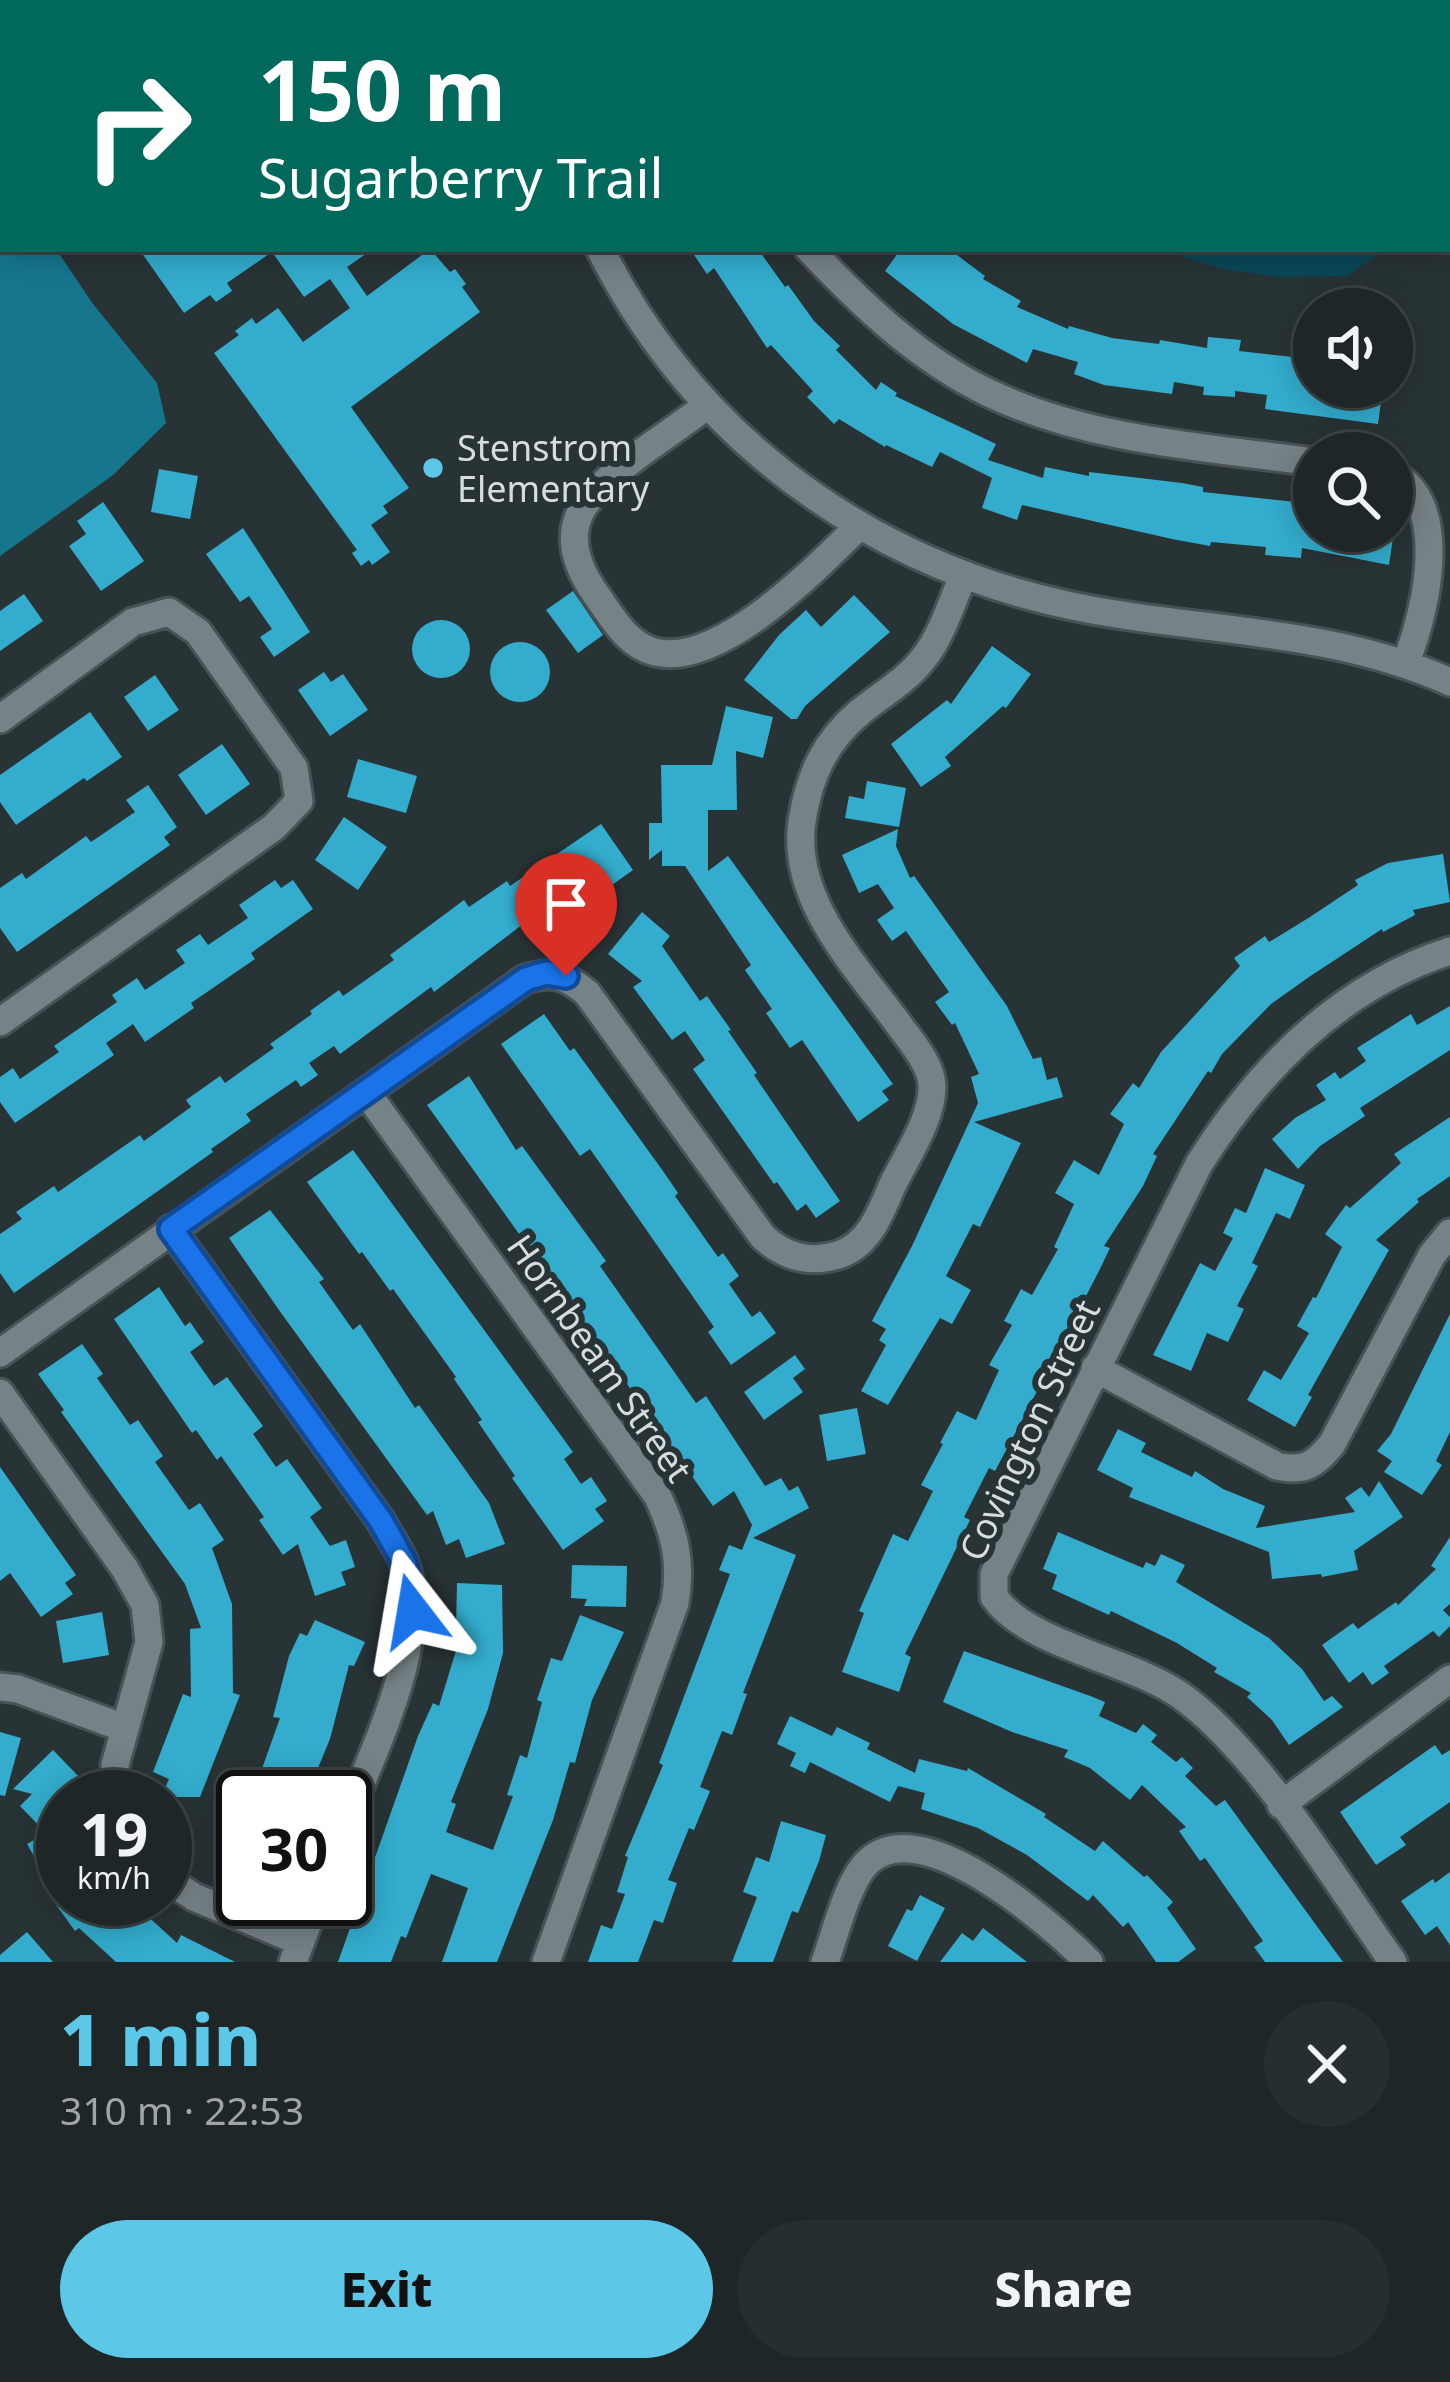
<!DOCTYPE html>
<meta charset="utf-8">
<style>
:root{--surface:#1e2628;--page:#262e30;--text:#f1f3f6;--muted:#a1a5a8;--line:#3c4345;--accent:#5cc7e7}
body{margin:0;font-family:"Noto Sans",sans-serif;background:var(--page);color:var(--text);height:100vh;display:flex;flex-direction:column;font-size:45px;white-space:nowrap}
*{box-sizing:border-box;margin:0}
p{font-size:39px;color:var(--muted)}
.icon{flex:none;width:66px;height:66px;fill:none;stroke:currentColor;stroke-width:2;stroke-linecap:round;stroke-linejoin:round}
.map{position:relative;height:1962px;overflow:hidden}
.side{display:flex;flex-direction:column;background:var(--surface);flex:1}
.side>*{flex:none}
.top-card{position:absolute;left:0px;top:0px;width:1452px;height:252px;box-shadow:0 6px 30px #0003,0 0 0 3px var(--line);background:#00695c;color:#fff;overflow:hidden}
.buttons{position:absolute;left:1293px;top:288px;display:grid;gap:24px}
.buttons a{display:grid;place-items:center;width:120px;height:120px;border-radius:50%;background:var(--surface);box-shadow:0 6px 30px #0003,0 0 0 3px var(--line);font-size:60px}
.speed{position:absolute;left:36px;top:1770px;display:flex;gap:24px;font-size:60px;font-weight:700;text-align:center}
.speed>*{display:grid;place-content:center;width:156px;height:156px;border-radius:50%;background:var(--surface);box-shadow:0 6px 30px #0003,0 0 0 3px var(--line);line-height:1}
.speed small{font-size:30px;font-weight:400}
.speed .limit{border:6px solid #111;border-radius:18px;background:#fff;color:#111}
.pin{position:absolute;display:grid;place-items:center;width:102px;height:102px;color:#fff;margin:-123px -51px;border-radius:50% 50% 50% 0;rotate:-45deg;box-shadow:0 0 12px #0007}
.pin .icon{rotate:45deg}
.me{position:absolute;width:132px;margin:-66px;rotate:346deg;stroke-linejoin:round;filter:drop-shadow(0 0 9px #0008)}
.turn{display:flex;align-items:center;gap:42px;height:252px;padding:0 60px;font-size:54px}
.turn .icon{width:156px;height:156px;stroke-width:2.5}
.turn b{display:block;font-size:84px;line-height:102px}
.round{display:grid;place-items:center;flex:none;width:126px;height:126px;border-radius:63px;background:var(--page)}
.overview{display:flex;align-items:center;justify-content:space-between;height:204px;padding:0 60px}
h1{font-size:72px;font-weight:800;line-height:90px;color:var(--accent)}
.cta{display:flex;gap:24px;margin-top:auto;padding:24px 60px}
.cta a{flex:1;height:138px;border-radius:72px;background:var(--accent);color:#111;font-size:48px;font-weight:800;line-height:138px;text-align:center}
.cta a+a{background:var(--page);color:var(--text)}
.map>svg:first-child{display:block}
.green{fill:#0a4858}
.forest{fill:#15768e}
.building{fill:#33accd}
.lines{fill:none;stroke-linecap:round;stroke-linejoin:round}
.minor-casing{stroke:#485154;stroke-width:33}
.minor{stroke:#758286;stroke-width:27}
.route-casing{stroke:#114b97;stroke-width:30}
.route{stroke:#1a73e8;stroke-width:21}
.poi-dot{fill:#5cc7e7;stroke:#283336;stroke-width:4.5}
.labels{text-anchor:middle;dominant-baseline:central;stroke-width:12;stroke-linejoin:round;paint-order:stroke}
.poi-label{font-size:36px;fill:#d6dddf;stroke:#283336;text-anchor:start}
.street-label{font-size:36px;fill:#d6dddf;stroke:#283336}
</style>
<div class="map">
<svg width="1450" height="1962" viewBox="0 0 1450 1962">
<rect width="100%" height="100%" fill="#283336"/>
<!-- green -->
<path class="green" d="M 887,0 L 1450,0 L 1450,189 L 1449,3 Z
M 1159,249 L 1386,249 L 1347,276 L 1280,277 L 1222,269 Z"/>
<!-- forest -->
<path class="forest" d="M 0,168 L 3,249 L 56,249 L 93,304 L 157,383 L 166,423 L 113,475 L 0,556 Z"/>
<!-- building -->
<path class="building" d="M 139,249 L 373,249 L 347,267 L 367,296 L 430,249 L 450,272 L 455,269 L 466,284 L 462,287 L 480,312 L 351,407 L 409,488 L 383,506 L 388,513 L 371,525 L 390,552 L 372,565 L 369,560 L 361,566 L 352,553 L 357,550 L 214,353 L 239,335 L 235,331 L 252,318 L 256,324 L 278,308 L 303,342 L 350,308 L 330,279 L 304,297 L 272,252 L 227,283 L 232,291 L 216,302 L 210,295 L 184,313 Z
M 690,249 L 758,249 L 785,287 L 788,285 L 814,321 L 840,346 L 836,350 L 876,390 L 881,382 L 897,393 L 895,396 L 996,444 L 988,460 L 1043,478 L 1045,467 L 1089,476 L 1089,472 L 1182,483 L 1203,487 L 1203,492 L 1314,504 L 1314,531 L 1394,531 L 1389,565 L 1302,548 L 1301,558 L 1265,555 L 1266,547 L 1211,542 L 1210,546 L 1172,539 L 1022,505 L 1017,520 L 982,508 L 992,478 L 940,452 L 932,467 L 886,445 L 885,447 L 839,419 L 834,424 L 807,397 L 813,391 L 771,345 L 767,348 L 714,268 L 707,274 Z
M 901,249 L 949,249 L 985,276 L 983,279 L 1021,301 L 1017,307 L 1068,329 L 1069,326 L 1112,338 L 1159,344 L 1160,340 L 1207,348 L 1208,337 L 1241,340 L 1239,351 L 1293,357 L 1292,362 L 1314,365 L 1314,387 L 1383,387 L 1378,424 L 1265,409 L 1267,395 L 1235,391 L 1235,397 L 1203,395 L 1204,387 L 1174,382 L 1172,394 L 1104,385 L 1074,374 L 1078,362 L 1033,349 L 1027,363 L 953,324 L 885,271 Z
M 159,469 L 198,476 L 190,519 L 151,512 Z
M 103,502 L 144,561 L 101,591 L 69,546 L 86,534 L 77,521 Z
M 243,528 L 310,632 L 274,657 L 260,637 L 272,629 L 249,596 L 240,602 L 206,554 Z
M 573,591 L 603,635 L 578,653 L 546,610 Z
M 24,594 L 43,621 L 0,651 L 0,611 Z
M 854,595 L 890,632 L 805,706 L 797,719 L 791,719 L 744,680 L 779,635 L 806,610 L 821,627 Z
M412 649a29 29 0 1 1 58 0a29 29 0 1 1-58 0Z
M490 672a30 30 0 1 1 60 0a30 30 0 1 1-60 0Z
M 992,646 L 1031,674 L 1006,708 L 1003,706 L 945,757 L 951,766 L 921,787 L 891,744 L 947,700 L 951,704 Z
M 324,672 L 331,682 L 343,674 L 368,710 L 330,736 L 298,690 Z
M 155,675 L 179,710 L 148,731 L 124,697 Z
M 726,706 L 773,717 L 763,758 L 736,751 L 737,810 L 708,810 L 708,871 L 728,856 L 893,1084 L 882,1091 L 889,1100 L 858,1122 L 802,1040 L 790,1048 L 766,1013 L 772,1009 L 745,970 L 751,965 L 685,866 L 662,866 L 662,850 L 649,860 L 649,823 L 662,823 L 661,765 L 712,765 Z
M 90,712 L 122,757 L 87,781 L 84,778 L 16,825 L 0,802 L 0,775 Z
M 222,744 L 250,784 L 206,815 L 178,775 Z
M 358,759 L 417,776 L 406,813 L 347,797 Z
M 867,781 L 906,788 L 899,827 L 845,818 L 849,796 L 864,799 Z
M 148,785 L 177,827 L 164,837 L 170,845 L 17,952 L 0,928 L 0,888 L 22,873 L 26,879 L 86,836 L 91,842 L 135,812 L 126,800 Z
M 344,817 L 387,847 L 358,890 L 315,860 Z
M 601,824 L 633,870 L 612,885 L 602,871 L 590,879 L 587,875 L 434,992 L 431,987 L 340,1054 L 334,1046 L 309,1063 L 318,1075 L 301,1087 L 296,1080 L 246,1114 L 251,1121 L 211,1149 L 213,1152 L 14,1293 L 0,1273 L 0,1234 L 22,1219 L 16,1212 L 54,1186 L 58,1192 L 140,1135 L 144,1141 L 191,1107 L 186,1100 L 220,1076 L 225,1083 L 274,1048 L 270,1044 L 312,1014 L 310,1011 L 339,990 L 343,996 L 394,960 L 390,955 L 464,900 L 469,907 L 507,881 L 510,886 Z
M 898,829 L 896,846 L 910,878 L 914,876 L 1007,1006 L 1033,1059 L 1041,1057 L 1047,1080 L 1057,1077 L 1063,1097 L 974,1122 L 1021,1143 L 980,1227 L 973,1224 L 946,1276 L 971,1290 L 952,1324 L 940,1318 L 888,1405 L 861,1391 L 886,1345 L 879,1340 L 886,1329 L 872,1321 L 912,1246 L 978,1103 L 971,1077 L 979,1074 L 955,1023 L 952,1025 L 935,1002 L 949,992 L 906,931 L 892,941 L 877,920 L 894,908 L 878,884 L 859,893 L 842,855 Z
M 1443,854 L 1450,902 L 1413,910 L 1415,915 L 1383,932 L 1382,929 L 1309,977 L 1271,1004 L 1222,1054 L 1211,1073 L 1208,1071 L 1153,1154 L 1157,1156 L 1143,1186 L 1104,1246 L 1110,1248 L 1100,1269 L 1018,1428 L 995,1471 L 989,1468 L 964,1517 L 970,1520 L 905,1654 L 911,1657 L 899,1692 L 842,1672 L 864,1613 L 859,1611 L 893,1534 L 908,1541 L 933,1491 L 921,1485 L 943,1444 L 940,1443 L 957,1411 L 976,1420 L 999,1370 L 989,1365 L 1012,1325 L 1004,1321 L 1021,1289 L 1032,1295 L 1058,1249 L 1054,1247 L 1074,1204 L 1055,1193 L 1074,1160 L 1099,1175 L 1124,1124 L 1110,1114 L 1133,1083 L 1139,1088 L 1161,1052 L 1240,966 L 1234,958 L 1265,936 L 1269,942 L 1310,917 L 1358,885 L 1355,880 L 1388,863 Z
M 275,880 L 281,888 L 293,880 L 313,909 L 251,953 L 255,959 L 191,1003 L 194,1008 L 145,1042 L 133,1024 L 106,1043 L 114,1055 L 15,1123 L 0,1102 L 0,1077 L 13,1068 L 20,1079 L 59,1052 L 54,1046 L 117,1002 L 112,995 L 137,978 L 145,990 L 185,963 L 176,950 L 200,934 L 208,945 L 248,918 L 239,905 Z
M 642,912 L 670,936 L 662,946 L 700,1001 L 707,996 L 731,1030 L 728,1031 L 757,1073 L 754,1075 L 840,1201 L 816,1218 L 806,1204 L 797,1211 L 777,1182 L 774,1184 L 693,1069 L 705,1060 L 685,1031 L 672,1040 L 633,987 L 642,981 L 608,954 Z
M 1450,1006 L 1450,1050 L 1360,1108 L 1365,1116 L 1320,1146 L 1298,1169 L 1272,1139 L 1295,1118 L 1326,1100 L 1316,1085 L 1335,1072 L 1340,1079 L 1366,1061 L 1357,1048 L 1411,1014 L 1417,1025 Z
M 544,1014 L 570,1051 L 574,1048 L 663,1171 L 678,1193 L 675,1196 L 718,1257 L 723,1253 L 739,1276 L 729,1284 L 752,1317 L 760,1311 L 776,1333 L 731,1365 L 708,1332 L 714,1327 L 590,1149 L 580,1156 L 501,1044 Z
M 469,1076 L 516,1150 L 522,1146 L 606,1261 L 600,1266 L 696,1403 L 706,1396 L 765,1486 L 781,1478 L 789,1491 L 798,1486 L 809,1508 L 753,1538 L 796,1555 L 743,1693 L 747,1694 L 732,1735 L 722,1731 L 700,1787 L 710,1791 L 694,1830 L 689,1828 L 668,1880 L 677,1883 L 663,1923 L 654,1920 L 638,1962 L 588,1962 L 601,1925 L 612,1929 L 625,1894 L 617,1892 L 628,1857 L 625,1856 L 663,1765 L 659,1763 L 730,1574 L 719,1570 L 729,1545 L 742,1550 L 752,1525 L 734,1491 L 713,1506 L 594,1337 L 590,1340 L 572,1313 L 574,1311 L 427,1105 Z
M 1450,1117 L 1450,1176 L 1417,1199 L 1419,1202 L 1376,1240 L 1389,1250 L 1308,1395 L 1312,1397 L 1295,1427 L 1247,1400 L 1264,1370 L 1281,1380 L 1309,1333 L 1297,1326 L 1313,1297 L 1316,1298 L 1342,1247 L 1325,1234 L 1346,1205 L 1350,1208 L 1401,1163 L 1394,1154 Z
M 353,1150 L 573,1452 L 564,1459 L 581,1484 L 591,1477 L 607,1501 L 595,1509 L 604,1521 L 563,1550 L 512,1478 L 515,1476 L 478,1422 L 482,1420 L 454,1379 L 456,1377 L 393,1289 L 390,1291 L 362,1252 L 359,1254 L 307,1182 Z
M 1265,1168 L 1305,1185 L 1290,1219 L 1276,1213 L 1252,1263 L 1258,1266 L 1237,1306 L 1244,1309 L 1228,1342 L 1207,1333 L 1191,1371 L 1153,1355 L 1200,1263 L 1215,1271 L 1233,1238 L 1223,1233 L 1235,1208 L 1246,1213 Z
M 270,1210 L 324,1279 L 319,1282 L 353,1330 L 360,1324 L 415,1408 L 419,1405 L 489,1503 L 505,1544 L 466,1558 L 459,1539 L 446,1545 L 433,1511 L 427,1515 L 279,1310 L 229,1238 Z
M 159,1287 L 185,1326 L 190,1322 L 204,1342 L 190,1352 L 214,1386 L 227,1377 L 263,1426 L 253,1434 L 276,1467 L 287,1459 L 322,1508 L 310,1517 L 330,1546 L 346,1540 L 355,1567 L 341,1572 L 346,1585 L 315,1596 L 298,1544 L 283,1555 L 259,1520 L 264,1517 L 221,1456 L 217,1460 L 196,1430 L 192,1433 L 114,1319 Z
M 1450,1314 L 1450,1432 L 1436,1461 L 1442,1465 L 1422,1495 L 1384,1472 L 1392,1461 L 1377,1451 L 1391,1434 Z
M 82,1344 L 103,1374 L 97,1378 L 130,1425 L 138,1420 L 163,1456 L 155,1462 L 189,1510 L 200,1503 L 224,1540 L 212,1548 L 232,1604 L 233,1693 L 240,1695 L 200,1797 L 161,1797 L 169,1779 L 153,1772 L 183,1694 L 191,1697 L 190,1629 L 201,1628 L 185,1584 L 61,1412 L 64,1410 L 38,1374 Z
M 795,1355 L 805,1369 L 793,1378 L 803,1392 L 764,1420 L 744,1392 Z
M 857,1408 L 866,1454 L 827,1461 L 819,1415 Z
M 1118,1429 L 1146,1443 L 1141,1452 L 1192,1477 L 1195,1471 L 1223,1489 L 1265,1506 L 1256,1528 L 1355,1512 L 1345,1498 L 1361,1487 L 1369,1497 L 1379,1481 L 1403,1517 L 1354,1551 L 1358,1570 L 1322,1577 L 1321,1574 L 1272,1579 L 1269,1552 L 1129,1497 L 1133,1488 L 1097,1470 Z
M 0,1467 L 76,1575 L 65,1583 L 73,1594 L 41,1617 L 10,1573 L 0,1581 Z
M 1058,1532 L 1143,1568 L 1146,1562 L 1155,1566 L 1161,1554 L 1185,1565 L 1176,1582 L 1269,1638 L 1302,1669 L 1324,1701 L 1332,1696 L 1343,1707 L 1289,1745 L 1272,1720 L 1247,1697 L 1251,1693 L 1214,1672 L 1217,1668 L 1177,1643 L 1111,1611 L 1109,1615 L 1052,1589 L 1057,1575 L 1043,1569 Z
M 1450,1537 L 1450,1604 L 1443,1610 L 1450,1617 L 1450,1626 L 1439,1637 L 1433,1631 L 1384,1666 L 1389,1673 L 1372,1685 L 1363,1672 L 1349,1683 L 1322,1645 L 1353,1623 L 1358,1629 L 1396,1602 L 1398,1605 L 1436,1569 L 1431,1566 Z
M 572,1565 L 627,1566 L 626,1607 L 584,1606 L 587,1599 L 571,1598 Z
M 457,1583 L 502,1585 L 503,1653 L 488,1709 L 451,1802 L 456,1804 L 446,1832 L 493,1850 L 513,1796 L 507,1795 L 520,1755 L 527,1758 L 542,1702 L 537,1700 L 551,1658 L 562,1661 L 580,1615 L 624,1632 L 592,1700 L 575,1763 L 570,1762 L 553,1820 L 497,1962 L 442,1962 L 468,1888 L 431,1874 L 406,1938 L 401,1936 L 391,1962 L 338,1962 L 418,1736 L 433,1703 L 439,1706 L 463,1628 L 456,1628 Z
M 102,1612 L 109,1655 L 63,1663 L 56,1621 Z
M 315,1620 L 365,1642 L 354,1666 L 349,1665 L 330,1739 L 306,1797 L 252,1797 L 280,1718 L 273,1717 L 289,1656 L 300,1633 L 307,1636 Z
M 964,1651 L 1093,1697 L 1105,1702 L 1099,1716 L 1136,1733 L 1143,1724 L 1157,1735 L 1151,1742 L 1176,1762 L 1182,1757 L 1193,1768 L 1185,1776 L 1216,1806 L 1225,1800 L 1343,1962 L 1265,1962 L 1254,1947 L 1263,1941 L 1205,1858 L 1200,1861 L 1179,1831 L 1186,1827 L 1142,1785 L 1130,1800 L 1090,1768 L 1064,1757 L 1068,1750 L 1012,1732 L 943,1702 Z
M 790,1716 L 832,1736 L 837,1727 L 870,1743 L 867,1749 L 915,1773 L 919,1759 L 967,1771 L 968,1768 L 1046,1814 L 1044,1817 L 1095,1851 L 1103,1841 L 1144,1877 L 1147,1875 L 1173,1902 L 1167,1908 L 1196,1949 L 1178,1962 L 1156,1962 L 1128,1922 L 1123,1927 L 1093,1895 L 1088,1901 L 1027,1855 L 978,1828 L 921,1809 L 925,1793 L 898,1786 L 890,1802 L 810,1762 L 805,1773 L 790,1766 L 796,1753 L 777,1744 Z
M 0,1732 L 21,1738 L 5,1796 L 0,1795 Z
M 1435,1745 L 1442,1755 L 1450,1750 L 1450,1802 L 1400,1837 L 1406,1845 L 1376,1865 L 1340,1812 Z
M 53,1750 L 84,1782 L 68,1797 L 63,1797 L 63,1899 L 114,1899 L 121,1909 L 130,1900 L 177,1943 L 181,1935 L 235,1962 L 116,1962 L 79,1928 L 75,1931 L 52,1899 L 58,1899 L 27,1844 L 46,1833 L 20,1806 L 32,1794 L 13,1789 Z
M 781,1821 L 826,1835 L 819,1861 L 798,1913 L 792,1911 L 773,1962 L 732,1962 L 757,1897 L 743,1892 L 756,1857 L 769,1862 Z
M 1450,1872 L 1450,1945 L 1437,1926 L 1425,1935 L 1401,1901 L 1433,1879 L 1435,1883 Z
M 920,1895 L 945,1908 L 917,1961 L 888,1946 L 907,1909 L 912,1911 Z
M 983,1928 L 1027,1962 L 940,1962 L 962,1933 L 973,1941 Z
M 27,1932 L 53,1962 L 0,1962 L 0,1955 Z"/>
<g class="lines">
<defs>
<path id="minor" d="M 527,0 L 527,3
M 706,0 L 706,3
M 600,249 C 704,455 896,582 1122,615 C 1233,632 1346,635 1450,682
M 809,249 C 862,305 918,359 989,393 C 1090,441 1205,447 1314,462
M 707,405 C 673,433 601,474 581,511 C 566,540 579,571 597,596 C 612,617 627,645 655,652 C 720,668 816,568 859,526
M 1392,474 C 1450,502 1428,606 1406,662
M 0,719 L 133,622 L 169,612 L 198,632 L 294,768 L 299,801 L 274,827 L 0,1022
M 366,1092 L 657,1495 C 675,1533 682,1562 675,1603 L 546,1962
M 171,1229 L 381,1521 C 388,1534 398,1548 404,1562 C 433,1636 372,1752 345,1823
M 0,1353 L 525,979 C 553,971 565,975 587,993 L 763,1237 C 784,1256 808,1264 838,1255 C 869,1245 880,1214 892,1186 C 906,1157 933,1118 932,1085 C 931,1065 913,1044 902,1029 C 859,969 790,901 802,821 C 809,776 825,741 860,712 C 882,694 906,681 923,659 C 942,636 951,603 963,577
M 1095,1368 L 1277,1466 C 1304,1472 1315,1465 1332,1444 L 1432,1255 L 1450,1233
M 0,1393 L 125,1569 L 145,1605 L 149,1642 L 115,1765 L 118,1797
M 0,1687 L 18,1689 L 124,1728
M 1281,1805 L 1450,1679
M 165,1878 L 194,1897 L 301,1942
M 293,1962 L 317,1899
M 825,1962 C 835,1935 848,1879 869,1861 C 923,1812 1050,1923 1089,1962
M 1393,1962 C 1335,1881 1259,1751 1180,1695 C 1127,1659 1028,1645 994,1597 L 994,1574 L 1199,1164 C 1259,1069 1340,986 1450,951"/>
</defs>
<!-- minor casing -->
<use href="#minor" class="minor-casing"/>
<!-- minor -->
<use href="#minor" class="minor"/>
</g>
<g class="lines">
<defs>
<path id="route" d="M 413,1611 L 405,1564 L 381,1521 L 171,1229 L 526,979 L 546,973 L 566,976"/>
</defs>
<!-- route casing -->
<use href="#route" class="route-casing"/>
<!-- route -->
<use href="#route" class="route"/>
</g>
<!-- markers -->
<circle class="poi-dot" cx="433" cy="468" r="12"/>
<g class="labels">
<!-- poi labels -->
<g class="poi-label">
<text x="457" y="447">Stenstrom<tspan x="457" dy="41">Elementary</tspan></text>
</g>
<!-- street labels -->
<g class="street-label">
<text transform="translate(600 1358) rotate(55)">Hornbeam Street</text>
<text transform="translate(1029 1430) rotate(-65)">Covington Street</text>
</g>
</g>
</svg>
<div class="buttons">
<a><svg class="icon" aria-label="sound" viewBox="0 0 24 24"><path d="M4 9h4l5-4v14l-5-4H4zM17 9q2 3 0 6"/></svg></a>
<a><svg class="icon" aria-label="search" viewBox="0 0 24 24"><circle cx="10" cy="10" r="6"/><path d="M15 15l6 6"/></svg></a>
</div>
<div class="speed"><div>19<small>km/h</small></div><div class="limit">30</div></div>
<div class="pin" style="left:566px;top:976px;background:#d93025"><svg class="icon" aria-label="arrive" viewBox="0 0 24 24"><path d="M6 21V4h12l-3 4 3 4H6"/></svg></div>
<svg class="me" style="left:413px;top:1611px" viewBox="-20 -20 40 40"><path d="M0-17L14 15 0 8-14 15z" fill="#1a73e8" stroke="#fff" stroke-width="4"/></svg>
<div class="top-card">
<div class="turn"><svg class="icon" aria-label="right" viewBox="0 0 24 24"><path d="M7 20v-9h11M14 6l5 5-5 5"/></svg><div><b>150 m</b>Sugarberry Trail</div></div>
</div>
</div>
<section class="side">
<div class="overview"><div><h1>1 min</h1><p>310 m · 22:53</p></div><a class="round"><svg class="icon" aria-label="close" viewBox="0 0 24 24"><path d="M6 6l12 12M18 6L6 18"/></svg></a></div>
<div class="cta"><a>Exit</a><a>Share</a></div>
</section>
